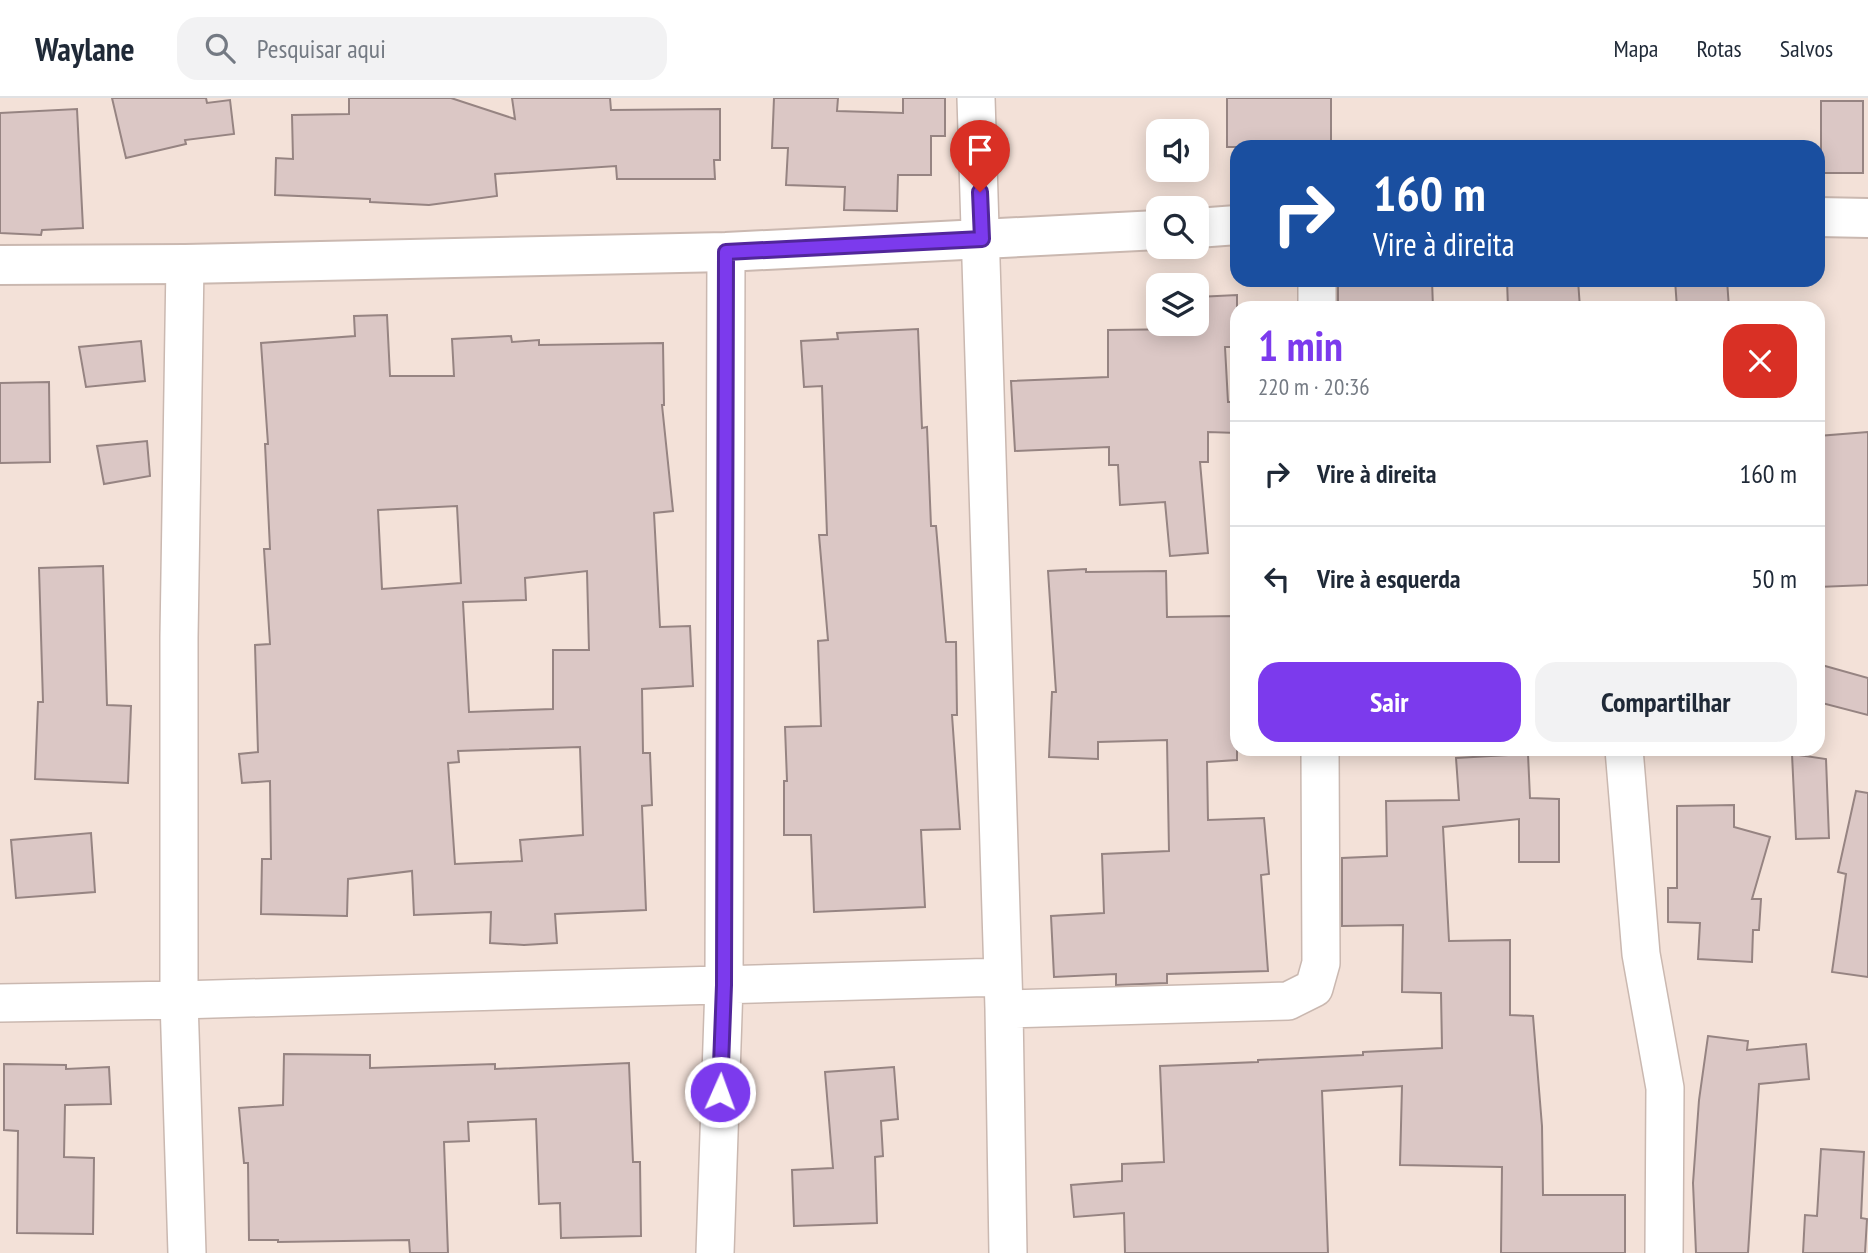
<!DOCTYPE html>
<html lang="pt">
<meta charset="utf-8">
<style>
:root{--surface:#fff;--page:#f2f2f3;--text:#1f2937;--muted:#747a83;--line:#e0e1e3;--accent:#7c3aed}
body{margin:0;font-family:"PT Sans Narrow",sans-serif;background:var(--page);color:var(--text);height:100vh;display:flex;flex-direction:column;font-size:26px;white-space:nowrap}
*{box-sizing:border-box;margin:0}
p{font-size:23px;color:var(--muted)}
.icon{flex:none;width:38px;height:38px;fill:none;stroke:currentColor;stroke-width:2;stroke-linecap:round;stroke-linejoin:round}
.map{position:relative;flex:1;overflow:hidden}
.side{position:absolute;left:1230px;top:203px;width:595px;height:455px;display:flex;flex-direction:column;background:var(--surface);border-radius:21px;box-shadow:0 4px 18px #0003}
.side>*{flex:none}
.top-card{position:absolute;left:1230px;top:42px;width:595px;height:147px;border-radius:21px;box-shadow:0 4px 18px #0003;background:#1a4fa0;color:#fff;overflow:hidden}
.controls{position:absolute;left:1146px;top:21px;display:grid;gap:14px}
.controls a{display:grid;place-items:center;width:63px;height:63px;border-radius:14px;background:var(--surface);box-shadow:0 4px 18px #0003;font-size:35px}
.pin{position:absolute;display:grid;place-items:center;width:60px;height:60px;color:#fff;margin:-72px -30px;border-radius:50% 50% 50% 0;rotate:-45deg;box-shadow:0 0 7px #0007}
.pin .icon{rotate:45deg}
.me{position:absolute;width:77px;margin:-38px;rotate:2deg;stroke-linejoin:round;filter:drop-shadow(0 0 5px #0008)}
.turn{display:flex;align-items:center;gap:24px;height:147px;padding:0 28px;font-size:32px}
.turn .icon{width:91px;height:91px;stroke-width:2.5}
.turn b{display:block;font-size:49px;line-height:60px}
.round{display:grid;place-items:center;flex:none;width:74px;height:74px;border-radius:21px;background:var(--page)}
.head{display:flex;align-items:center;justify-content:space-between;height:119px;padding:0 28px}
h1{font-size:42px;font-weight:700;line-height:52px;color:var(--accent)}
.primary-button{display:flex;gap:14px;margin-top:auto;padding:14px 28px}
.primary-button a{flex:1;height:80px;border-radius:21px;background:var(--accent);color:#fff;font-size:28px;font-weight:700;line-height:80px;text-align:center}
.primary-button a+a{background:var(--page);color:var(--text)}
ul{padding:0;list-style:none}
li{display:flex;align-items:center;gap:21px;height:105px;padding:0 28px;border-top:2px solid var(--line)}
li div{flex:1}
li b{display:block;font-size:26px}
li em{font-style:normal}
header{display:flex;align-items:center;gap:42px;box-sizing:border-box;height:98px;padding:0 35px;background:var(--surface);border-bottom:2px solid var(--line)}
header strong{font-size:33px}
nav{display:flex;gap:38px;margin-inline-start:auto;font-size:24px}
.search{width:490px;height:63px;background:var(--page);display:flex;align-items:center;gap:18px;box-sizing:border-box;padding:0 24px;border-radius:21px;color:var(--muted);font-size:26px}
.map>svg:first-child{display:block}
.building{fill:#dbc7c5;stroke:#968482;stroke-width:2;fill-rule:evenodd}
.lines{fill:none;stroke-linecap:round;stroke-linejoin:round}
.minor-casing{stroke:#cab8b0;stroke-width:40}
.tertiary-casing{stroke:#cab8b0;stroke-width:42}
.minor{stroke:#fff;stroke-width:37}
.tertiary{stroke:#fff;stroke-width:38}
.route-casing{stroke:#51269a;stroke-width:18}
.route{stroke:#7c3aed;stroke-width:12}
</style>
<header>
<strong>Waylane</strong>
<div class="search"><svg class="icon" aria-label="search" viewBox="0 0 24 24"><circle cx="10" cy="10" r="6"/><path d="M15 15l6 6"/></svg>Pesquisar aqui</div>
<nav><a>Mapa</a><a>Rotas</a><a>Salvos</a></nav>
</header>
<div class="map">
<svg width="1868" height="1155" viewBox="0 0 1868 1155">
<rect width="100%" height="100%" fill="#f3e1d8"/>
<!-- building -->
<path class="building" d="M 112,0 L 206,0 L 207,5 L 230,2 L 234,36 L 185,42 L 186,46 L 126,60 Z
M 349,0 L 451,0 L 515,21 L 512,0 L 610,0 L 611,12 L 720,11 L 720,62 L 714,62 L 715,81 L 617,81 L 616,68 L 495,76 L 497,98 L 429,107 L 370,104 L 370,101 L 275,97 L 276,60 L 293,61 L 292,17 L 349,16 Z
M 774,0 L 838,0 L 837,13 L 903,15 L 903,0 L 945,0 L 945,38 L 931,38 L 931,77 L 898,77 L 897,113 L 844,112 L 845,89 L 786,87 L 788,50 L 772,50 Z
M 1227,0 L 1331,0 L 1331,49 L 1227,49 Z
M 1821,3 L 1863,3 L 1863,75 L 1821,75 Z
M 77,11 L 83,130 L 42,132 L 41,137 L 0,135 L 0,15 Z
M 1338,182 L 1432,182 L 1433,210 L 1338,210 Z
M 1507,182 L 1578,182 L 1580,210 L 1508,210 Z
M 1675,182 L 1727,182 L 1729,210 L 1677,210 Z
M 1237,197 L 1237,249 L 1225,249 L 1228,304 L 1237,304 L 1237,335 L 1208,334 L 1208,364 L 1200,364 L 1208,455 L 1170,458 L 1165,404 L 1120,407 L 1118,367 L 1109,367 L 1109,349 L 1015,353 L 1011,283 L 1108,279 L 1108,232 L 1187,231 L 1187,226 L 1197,226 L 1197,199 Z
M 387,217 L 390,278 L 454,278 L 452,241 L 511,238 L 512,244 L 539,242 L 539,247 L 663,245 L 664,307 L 662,307 L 673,413 L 654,415 L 660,529 L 690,528 L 693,588 L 642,591 L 643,655 L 650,655 L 652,707 L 642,708 L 646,812 L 555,816 L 557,845 L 524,847 L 490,845 L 491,814 L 414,817 L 412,773 L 348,781 L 347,818 L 261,816 L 262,761 L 271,761 L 270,683 L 242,685 L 239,656 L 258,654 L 255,547 L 270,546 L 264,451 L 270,451 L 265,346 L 268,346 L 261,245 L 355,238 L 354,218 ZM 457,408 L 461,485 L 382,491 L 378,412 ZM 587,473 L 589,552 L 553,552 L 553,611 L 469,614 L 463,504 L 526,502 L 525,480 ZM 580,649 L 583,737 L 520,742 L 522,763 L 455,766 L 448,665 L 459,664 L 458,653 Z
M 918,231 L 922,330 L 927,329 L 931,428 L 936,428 L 946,544 L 956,544 L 957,617 L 952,617 L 960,731 L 921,732 L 925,809 L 814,814 L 811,737 L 784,737 L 784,683 L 787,683 L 785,629 L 821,628 L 818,543 L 828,542 L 819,437 L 827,437 L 822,288 L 804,289 L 801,243 L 838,241 L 837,235 Z
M 141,243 L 145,283 L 86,289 L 79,249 Z
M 49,284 L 50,364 L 0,365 L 0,285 Z
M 1868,334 L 1868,487 L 1818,489 L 1818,338 Z
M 147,343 L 150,378 L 104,386 L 97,348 Z
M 103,468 L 107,607 L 131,608 L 128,685 L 35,681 L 38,604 L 43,604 L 39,470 Z
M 1086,471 L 1086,474 L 1166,473 L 1167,519 L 1237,518 L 1237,662 L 1207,664 L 1208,722 L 1264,720 L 1269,776 L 1261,777 L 1268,873 L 1167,876 L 1167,885 L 1116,887 L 1116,876 L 1054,879 L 1051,818 L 1104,815 L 1102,756 L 1169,753 L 1167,642 L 1098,644 L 1098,661 L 1049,659 L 1052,594 L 1056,594 L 1048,473 Z
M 1818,566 L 1868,580 L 1868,617 L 1818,604 Z
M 1528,656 L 1530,700 L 1559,701 L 1559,764 L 1519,764 L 1519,721 L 1443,729 L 1449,843 L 1510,842 L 1510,917 L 1533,918 L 1542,1028 L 1543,1097 L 1625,1097 L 1625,1155 L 1501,1155 L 1502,1069 L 1400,1067 L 1402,988 L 1322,993 L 1328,1155 L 1125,1155 L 1124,1115 L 1074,1119 L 1071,1087 L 1122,1083 L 1122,1066 L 1164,1064 L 1160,968 L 1258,964 L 1258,962 L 1363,957 L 1363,954 L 1442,950 L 1441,895 L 1402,894 L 1403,827 L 1342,828 L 1342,760 L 1387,758 L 1386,703 L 1459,702 L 1456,660 Z
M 1792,656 L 1826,661 L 1829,740 L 1796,741 Z
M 1856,693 L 1868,695 L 1868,879 L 1832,874 L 1846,776 L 1838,774 Z
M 1734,707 L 1734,729 L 1770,739 L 1752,801 L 1761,801 L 1759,832 L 1753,832 L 1752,864 L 1698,861 L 1700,825 L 1668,824 L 1668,790 L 1677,790 L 1677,708 Z
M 91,735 L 95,794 L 16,800 L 11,742 Z
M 1708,938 L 1748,943 L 1747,952 L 1806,946 L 1809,981 L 1759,986 L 1748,1155 L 1696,1155 L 1693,1085 L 1699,1002 Z
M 284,956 L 370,957 L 370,970 L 495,966 L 495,971 L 629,965 L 633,1064 L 640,1064 L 641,1138 L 561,1140 L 560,1105 L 539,1106 L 536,1021 L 468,1024 L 469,1043 L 444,1044 L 448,1155 L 410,1155 L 409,1142 L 278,1144 L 278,1142 L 249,1142 L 248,1065 L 244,1065 L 239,1010 L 283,1007 Z
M 4,966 L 66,967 L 66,971 L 109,969 L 111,1006 L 65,1007 L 64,1059 L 94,1060 L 93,1136 L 17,1135 L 18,1033 L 4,1032 Z
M 894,969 L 898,1021 L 881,1023 L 883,1058 L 875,1059 L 877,1125 L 794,1128 L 792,1072 L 833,1070 L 825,974 Z
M 1821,1051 L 1864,1054 L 1861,1120 L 1867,1121 L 1865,1155 L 1803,1155 L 1805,1117 L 1817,1118 Z"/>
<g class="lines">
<defs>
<path id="minor" d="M 976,0 L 1004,911 L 1008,1155
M 185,166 L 179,539 L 179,902 L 187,1155
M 1317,182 L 1317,210
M 1624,651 L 1641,856 L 1665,990 L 1664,1155
M 0,905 L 179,902 L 1003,879
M 1004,911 L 1288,903 L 1314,890 L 1321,865 L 1320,651
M 715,1155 L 724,887 L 726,154"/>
<path id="tertiary" d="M 1818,119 L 1868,120
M 1197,130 L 1237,127
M 0,167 L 185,166 L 726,154 L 1158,132"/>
</defs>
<!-- minor casing -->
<use href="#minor" class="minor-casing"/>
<!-- tertiary casing -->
<use href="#tertiary" class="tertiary-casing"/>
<!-- minor -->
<use href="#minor" class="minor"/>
<!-- tertiary -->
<use href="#tertiary" class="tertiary"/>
</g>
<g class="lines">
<defs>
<path id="route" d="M 720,994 L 724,887 L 726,154 L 982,141 L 980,94"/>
</defs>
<!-- route casing -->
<use href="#route" class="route-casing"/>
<!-- route -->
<use href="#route" class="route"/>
</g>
</svg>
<div class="controls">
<a><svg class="icon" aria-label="sound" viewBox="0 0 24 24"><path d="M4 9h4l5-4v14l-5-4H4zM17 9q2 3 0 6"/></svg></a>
<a><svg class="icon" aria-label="search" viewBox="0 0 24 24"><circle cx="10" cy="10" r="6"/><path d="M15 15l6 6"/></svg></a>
<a><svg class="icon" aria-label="layers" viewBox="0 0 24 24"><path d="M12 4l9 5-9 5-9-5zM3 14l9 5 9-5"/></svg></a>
</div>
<div class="pin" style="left:980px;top:94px;background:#d93025"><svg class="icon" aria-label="arrive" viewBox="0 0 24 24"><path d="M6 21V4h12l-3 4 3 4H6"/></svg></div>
<svg class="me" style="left:720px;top:994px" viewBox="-20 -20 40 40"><circle r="17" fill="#7c3aed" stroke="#fff" stroke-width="3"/><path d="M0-11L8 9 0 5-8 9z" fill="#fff"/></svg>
<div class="top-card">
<div class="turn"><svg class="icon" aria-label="right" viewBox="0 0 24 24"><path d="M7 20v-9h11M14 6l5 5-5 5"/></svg><div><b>160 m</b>Vire à direita</div></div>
</div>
<section class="side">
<div class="head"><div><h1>1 min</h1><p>220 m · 20:36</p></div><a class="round" style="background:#d93025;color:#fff"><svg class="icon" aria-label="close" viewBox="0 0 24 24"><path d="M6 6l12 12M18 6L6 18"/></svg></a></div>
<ul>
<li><svg class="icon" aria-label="right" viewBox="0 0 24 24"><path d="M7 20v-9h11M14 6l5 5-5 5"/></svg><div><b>Vire à direita</b></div><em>160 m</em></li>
<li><svg class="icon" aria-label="left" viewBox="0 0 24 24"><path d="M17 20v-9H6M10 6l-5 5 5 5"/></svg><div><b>Vire à esquerda</b></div><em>50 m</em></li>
</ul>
<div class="primary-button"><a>Sair</a><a>Compartilhar</a></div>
</section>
</div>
